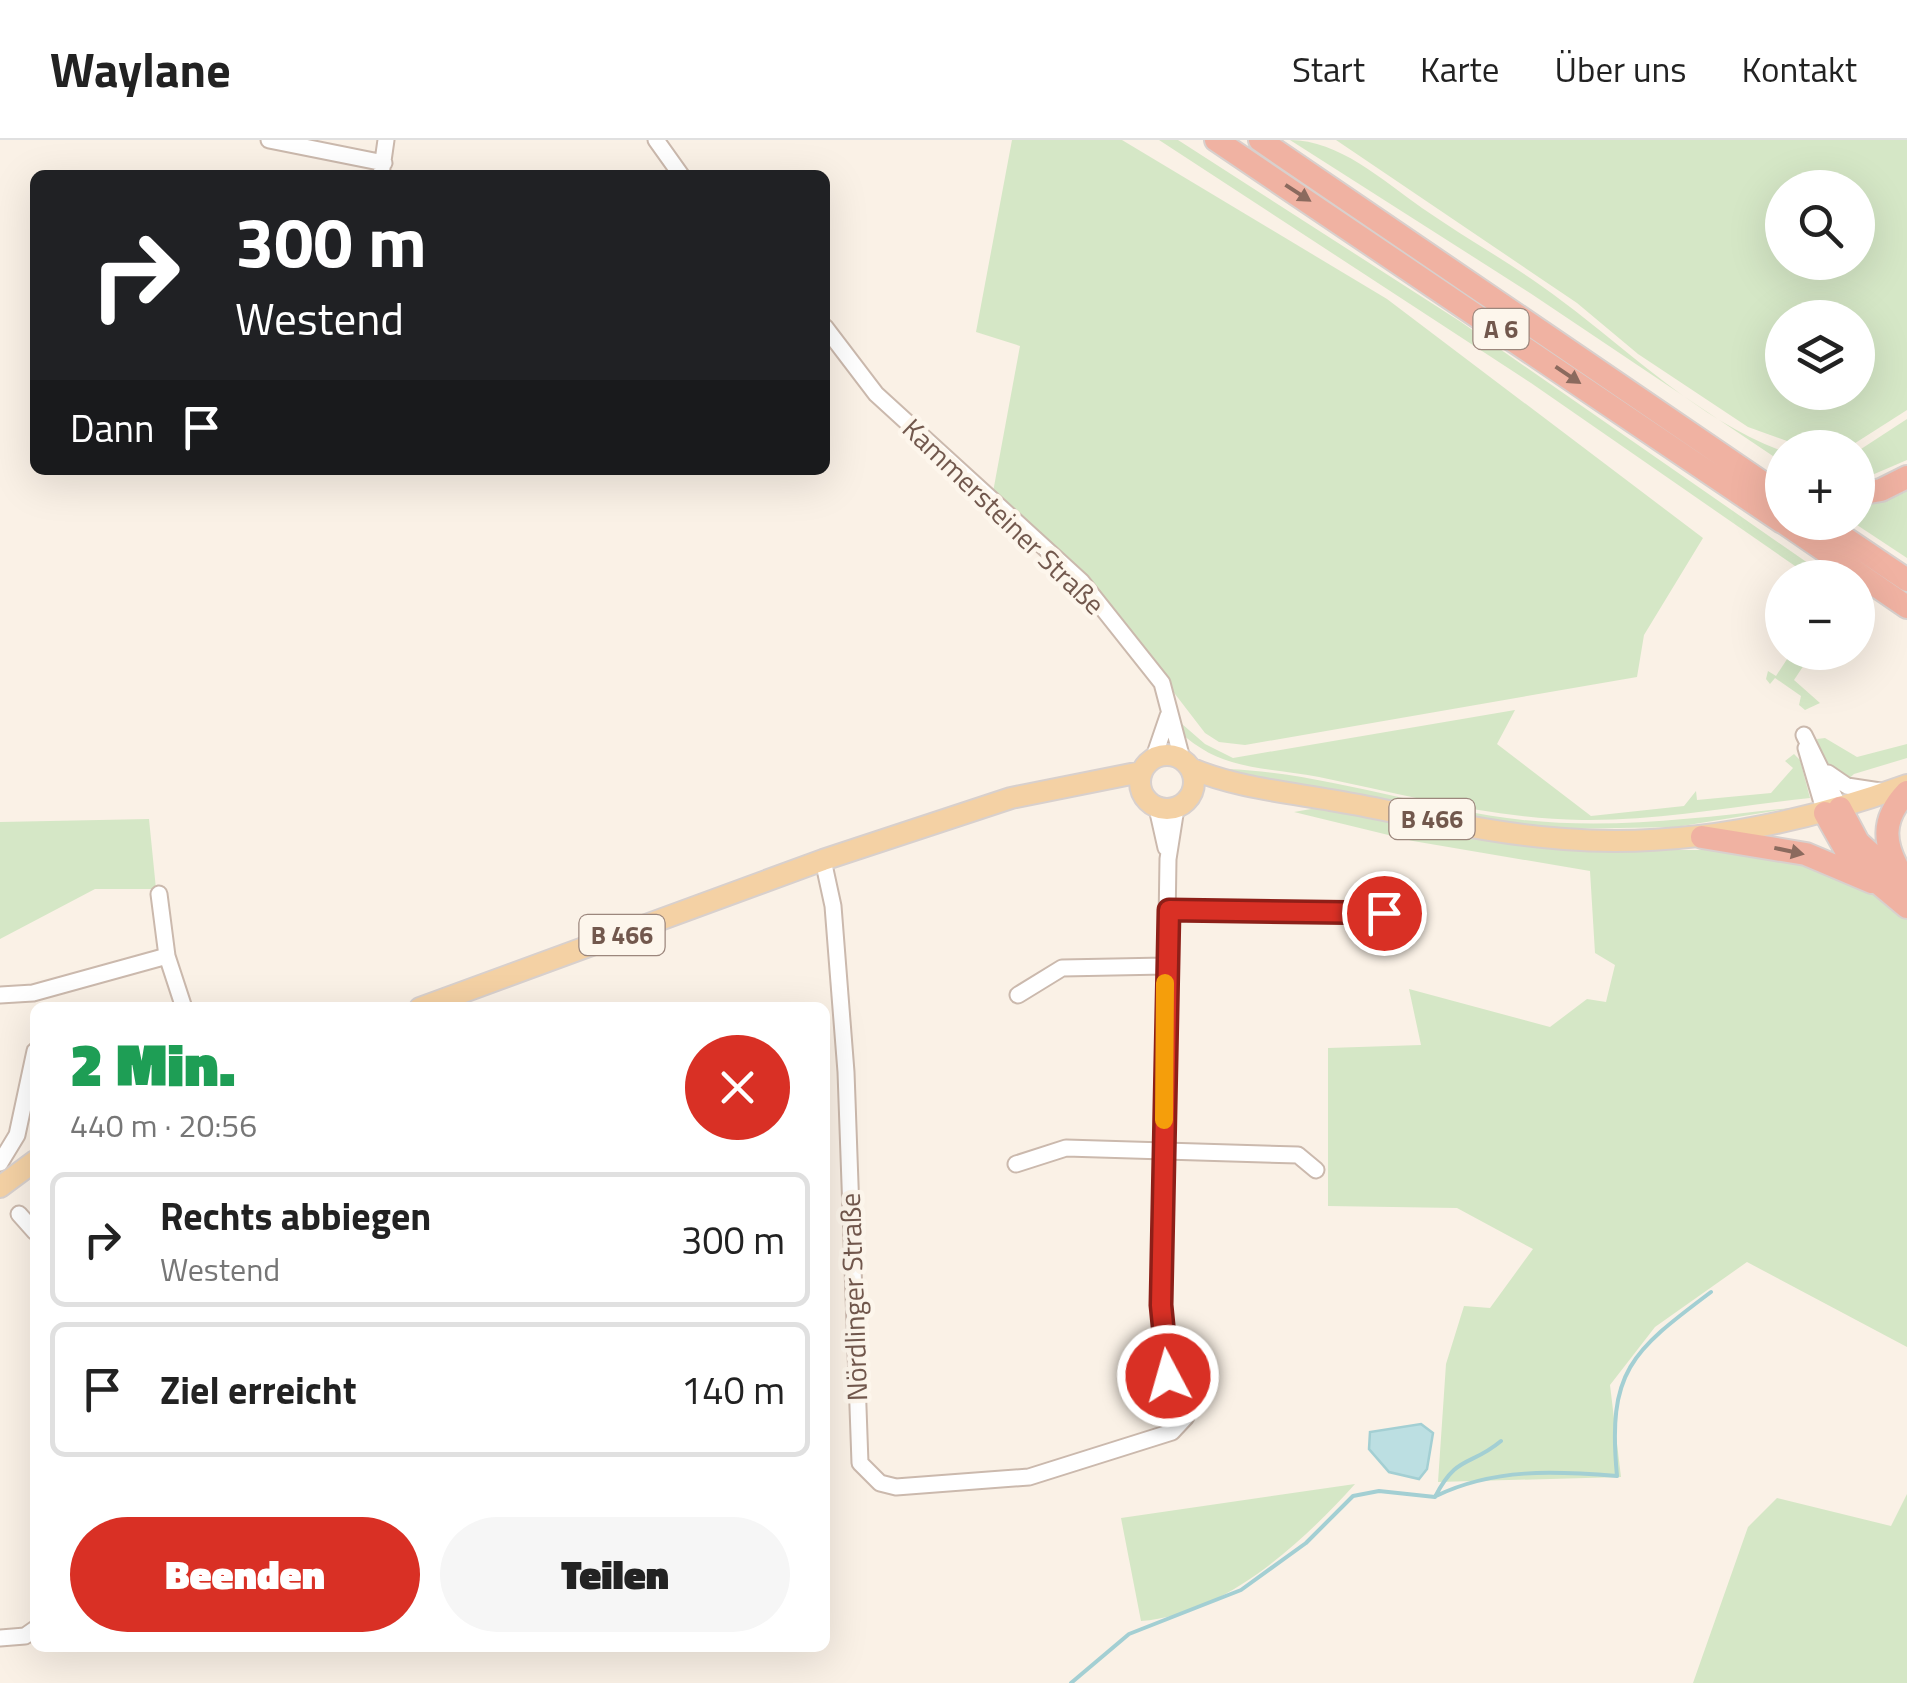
<!DOCTYPE html>
<html lang="de">
<meta charset="utf-8">
<style>
:root{--surface:#fff;--page:#f6f6f6;--text:#222;--muted:#767676;--line:#e0e0e0;--accent:#d93025}
body{margin:0;font-family:"Titillium Web",sans-serif;background:var(--page);color:var(--text);height:100vh;display:flex;flex-direction:column;font-size:38px;white-space:nowrap}
*{box-sizing:border-box;margin:0}
p{font-size:32px;color:var(--muted)}
.icon{flex:none;width:55px;height:55px;fill:none;stroke:currentColor;stroke-width:2;stroke-linecap:round;stroke-linejoin:round}
.map{position:relative;flex:1;overflow:hidden}
.sheet{position:absolute;left:30px;top:862px;width:800px;height:650px;display:flex;flex-direction:column;background:var(--surface);border-radius:15px;box-shadow:0 10px 40px #0002}
.sheet>*{flex:none}
.hud{position:absolute;left:30px;top:30px;width:800px;height:305px;border-radius:15px;box-shadow:0 10px 40px #0002;background:#202124;color:#fff;overflow:hidden}
.tools{position:absolute;left:1765px;top:30px;display:grid;gap:20px}
.tools a{display:grid;place-items:center;width:110px;height:110px;border-radius:50%;background:var(--surface);box-shadow:0 10px 40px #0002;font-size:50px}
.pin{position:absolute;display:grid;place-items:center;width:85px;height:85px;color:#fff;margin:-42px;border:5px solid #fff;border-radius:50%;box-shadow:0 2px 10px #0007}
.me{position:absolute;width:110px;margin:-55px;rotate:354deg;stroke-linejoin:round;filter:drop-shadow(0 0 8px #0008)}
.turn{display:flex;align-items:center;gap:35px;height:210px;padding:0 40px;font-size:45px}
.turn .icon{width:130px;height:130px;stroke-width:2.5}
.turn b{display:block;font-size:70px;line-height:85px}
.then{display:flex;align-items:center;height:95px;padding:0 40px;background:#0003;gap:20px;font-size:38px}
.round{display:grid;place-items:center;flex:none;width:105px;height:105px;border-radius:52px;background:var(--page)}
.head{display:flex;align-items:center;justify-content:space-between;height:170px;padding:0 40px}
h1{font-size:60px;font-weight:800;line-height:75px;color:#1e9e55}
.cta{display:flex;gap:20px;margin-top:auto;padding:20px 40px}
.cta a{flex:1;height:115px;border-radius:60px;background:var(--accent);color:#fff;font-size:40px;font-weight:800;line-height:115px;text-align:center}
.cta a+a{background:var(--page);color:var(--text)}
ul{padding:0;list-style:none}
li{display:flex;align-items:center;gap:30px;height:135px;margin:0 20px 15px;padding:0 20px;border:5px solid var(--line);border-radius:15px}
li div{flex:1}
li b{display:block;font-size:38px}
li em{font-style:normal}
header{display:flex;align-items:center;gap:60px;box-sizing:border-box;height:140px;padding:0 50px;background:var(--surface);border-bottom:2px solid var(--line)}
header strong{font-size:48px}
nav{display:flex;gap:55px;margin-inline-start:auto;font-size:35px}
.map>svg:first-child{display:block}
.green{fill:#d5e7c6;fill-rule:evenodd}
.water{fill:#bcdfe2;stroke:#a3cfd3;stroke-width:2.5}
.lines{fill:none;stroke-linecap:round;stroke-linejoin:round}
.stream{stroke:#a3cfd3;stroke-width:4}
.minor-casing{stroke:#cbb9ad;stroke-width:19}
.major-casing{stroke:#d8d0cd;stroke-width:24}
.highway-casing{stroke:#d8d0cd;stroke-width:26}
.minor{stroke:#fff;stroke-width:15}
.major{stroke:#f4d1a4;stroke-width:20}
.highway{stroke:#f0b2a2;stroke-width:22}
.oneway{fill:#8b6a5e}
.route-casing{stroke:#8d1f18;stroke-width:25}
.route{stroke:#d93025;stroke-width:18}
.slow{stroke:#f59e0b;stroke-width:18}
.labels{text-anchor:middle;dominant-baseline:central;stroke-width:9;stroke-linejoin:round;paint-order:stroke}
.shield{fill:#fdf6ec;stroke:#9c877d;stroke-width:2.5}
.shield-label{font-size:25px;font-weight:bold;fill:#72584d}
.street-label{font-size:28px;fill:#72584d;stroke:#fdf6ec}
</style>
<header>
<strong>Waylane</strong>
<nav><a>Start</a><a>Karte</a><a>Über uns</a><a>Kontakt</a></nav>
</header>
<div class="map">
<svg width="1907" height="1543" viewBox="0 0 1907 1543">
<rect width="100%" height="100%" fill="#faf1e6"/>
<!-- green -->
<path class="green" d="M 1012,0 L 1122,0 L 1387,159 L 1703,398 L 1644,495 L 1637,537 L 1245,605 L 1219,602 L 1205,593 L 1105,463 L 993,352 L 1020,206 L 976,192 Z
M 1159,0 L 1178,0 L 1461,182 L 1828,437 L 1811,437 L 1531,243 Z
M 1290,0 C 1339,0 1382,40 1422,68 C 1468,100 1518,127 1562,161 C 1632,213 1699,280 1782,311 L 1782,322 L 1530,153 Z
M 1336,0 L 1907,0 L 1907,270 L 1849,307 L 1801,306 L 1748,287 L 1638,214 L 1577,163 ZM 1782,48 L 1858,48 L 1858,122 L 1782,122 ZM 1782,178 L 1858,178 L 1858,252 L 1782,252 Z
M 1907,279 L 1907,320 L 1858,341 L 1858,311 Z
M 1907,345 L 1907,418 L 1854,383 L 1858,363 Z
M 1791,513 L 1812,513 L 1794,540 L 1820,563 L 1805,570 L 1799,565 L 1801,556 L 1775,538 L 1770,544 L 1766,539 L 1768,531 L 1776,536 Z
M 1515,570 L 1497,604 L 1591,676 L 1684,666 L 1696,651 L 1697,660 L 1771,653 L 1793,628 L 1785,621 L 1794,614 L 1800,620 L 1810,658 C 1735,666 1658,681 1582,680 C 1494,679 1406,655 1319,637 C 1263,626 1222,632 1179,591 L 1182,584 L 1205,604 L 1233,618 Z
M 1825,598 L 1857,617 L 1907,604 L 1907,618 L 1854,634 L 1845,642 C 1831,630 1820,618 1817,599 Z
M 1228,629 C 1327,633 1424,669 1523,680 C 1615,690 1707,677 1799,667 L 1676,687 L 1563,689 L 1512,684 L 1235,634 Z
M 1328,666 L 1590,710 L 1746,710 L 1814,723 L 1858,743 L 1907,780 L 1907,1207 L 1747,1122 L 1655,1187 L 1610,1245 L 1621,1337 L 1438,1342 L 1446,1224 L 1464,1166 L 1490,1168 L 1533,1109 L 1457,1068 L 1328,1066 L 1328,908 L 1421,905 L 1409,849 L 1550,887 L 1587,859 L 1606,862 L 1615,825 L 1595,813 L 1590,731 L 1413,701 L 1294,672 Z
M 149,679 L 156,749 L 95,749 L 0,799 L 0,682 Z
M 1355,1344 C 1301,1404 1224,1475 1141,1481 L 1121,1378 Z
M 1907,1354 L 1907,1543 L 1693,1543 L 1748,1387 L 1777,1358 L 1891,1386 Z"/>
<!-- water -->
<path class="water" d="M 1421,1284 L 1433,1293 L 1427,1329 L 1419,1339 L 1389,1332 L 1369,1309 L 1370,1292 Z"/>
<g class="lines">
<!-- stream -->
<path class="stream" d="M 1436,1356 C 1494,1328 1554,1331 1617,1336 C 1607,1231 1631,1212 1711,1152
M 1071,1543 L 1129,1494 L 1241,1450 L 1306,1403 L 1353,1356 L 1379,1351 L 1435,1357 C 1457,1314 1470,1327 1501,1301"/>
<defs>
<path id="minor" d="M 269,0 L 384,23
M 656,0 L 681,35
M 381,35 L 386,0
M 825,187 L 876,254 L 1081,441 L 1162,543 L 1182,619
M 1804,595 L 1840,668
M 1806,608 L 1825,673
M 1154,617 L 1168,576
M 1828,633 L 1847,646 L 1880,651
M 1157,668 L 1166,708
M 823,720 L 833,766 L 846,932 L 860,1323 L 880,1343 L 896,1347 L 1029,1337 L 1172,1292 L 1186,1277 L 1168,1236 L 1161,1165 L 1168,719 L 1176,668
M 159,754 L 167,816 L 184,868
M 1169,770 L 1384,773
M 0,855 L 33,853 L 167,816
M 1018,855 L 1062,828 L 1165,826
M 0,1023 L 17,995 L 35,911
M 1016,1024 L 1066,1008 L 1298,1015 L 1316,1030
M 19,1074 L 35,1092
M 0,1498 L 25,1496 L 35,1489"/>
<path id="major" d="M1140 642a27 27 0 1 1 54 0a27 27 0 1 1-54 0Z
M 1190,628 C 1241,650 1299,653 1353,664 C 1423,677 1493,694 1564,699 C 1681,708 1797,685 1907,645
M 420,868 L 823,720 L 1011,658 L 1141,632
M 0,1047 L 35,1021"/>
<path id="highway" d="M 1216,0 L 1782,382
M 1260,0 L 1782,356
M 1858,354 L 1881,350 L 1907,337
M 1783,382 L 1907,467
M 1821,382 L 1907,440
M 1840,668 L 1858,702 L 1907,747
M 1825,673 L 1852,721 L 1907,767
M 1702,697 L 1806,714 L 1872,742
M 1903,737 C 1883,705 1880,680 1907,652"/>
</defs>
<!-- minor casing -->
<use href="#minor" class="minor-casing"/>
<!-- major casing -->
<use href="#major" class="major-casing"/>
<!-- highway casing -->
<use href="#highway" class="highway-casing"/>
<!-- minor -->
<use href="#minor" class="minor"/>
<!-- major -->
<use href="#major" class="major"/>
<!-- highway -->
<use href="#highway" class="highway"/>
</g>
<!-- one-way arrows -->
<defs><path id="oneway-solid" d="M-6-.8H1V-3.2L6.5 0L1 3.2V.8H-6Z" transform="scale(2.5)"/></defs>
<g class="oneway">
<use href="#oneway-solid" transform="translate(1298 53) rotate(33)"/>
<use href="#oneway-solid" transform="translate(1568 235) rotate(34)"/>
<use href="#oneway-solid" transform="translate(1789 711) rotate(12)"/>
</g>
<g class="lines">
<defs>
<path id="route" d="M 1168,1236 L 1161,1165 L 1169,770 L 1384,773"/>
</defs>
<!-- route casing -->
<use href="#route" class="route-casing"/>
<!-- route -->
<use href="#route" class="route"/>
<!-- slow -->
<path class="slow" d="M 1164,980 L 1165,843"/>
</g>
<g class="labels">
<!-- shield labels -->
<g class="shield">
<rect x="1473.5" y="169" width="55" height="40" rx="8"/>
<rect x="1389.5" y="659" width="85" height="40" rx="8"/>
<rect x="579.5" y="775" width="85" height="40" rx="8"/>
</g>
<g class="shield-label">
<text x="1501" y="189">A 6</text>
<text x="1432" y="679">B 466</text>
<text x="622" y="795">B 466</text>
</g>
<!-- street labels -->
<g class="street-label">
<text transform="translate(1004 376) rotate(44)">Kammersteiner Straße</text>
<text transform="translate(853 1157) rotate(-92)">Nördlinger Straße</text>
</g>
</g>
</svg>
<div class="tools">
<a><svg class="icon" aria-label="search" viewBox="0 0 24 24"><circle cx="10" cy="10" r="6"/><path d="M15 15l6 6"/></svg></a>
<a><svg class="icon" aria-label="layers" viewBox="0 0 24 24"><path d="M12 4l9 5-9 5-9-5zM3 14l9 5 9-5"/></svg></a>
<a>+</a>
<a>−</a>
</div>
<div class="pin" style="left:1384px;top:773px;background:#d93025"><svg class="icon" aria-label="arrive" viewBox="0 0 24 24"><path d="M6 21V4h12l-3 4 3 4H6"/></svg></div>
<svg class="me" style="left:1168px;top:1236px" viewBox="-20 -20 40 40"><circle r="17" fill="#d93025" stroke="#fff" stroke-width="3"/><path d="M0-11L8 9 0 5-8 9z" fill="#fff"/></svg>
<div class="hud">
<div class="turn"><svg class="icon" aria-label="right" viewBox="0 0 24 24"><path d="M7 20v-9h11M14 6l5 5-5 5"/></svg><div><b>300 m</b>Westend</div></div>
<div class="then">Dann<svg class="icon" aria-label="arrive" viewBox="0 0 24 24"><path d="M6 21V4h12l-3 4 3 4H6"/></svg></div>
</div>
<section class="sheet">
<div class="head"><div><h1>2 Min.</h1><p>440 m · 20:56</p></div><a class="round" style="background:#d93025;color:#fff"><svg class="icon" aria-label="close" viewBox="0 0 24 24"><path d="M6 6l12 12M18 6L6 18"/></svg></a></div>
<ul>
<li><svg class="icon" aria-label="right" viewBox="0 0 24 24"><path d="M7 20v-9h11M14 6l5 5-5 5"/></svg><div><b>Rechts abbiegen</b><p>Westend</p></div><em>300 m</em></li>
<li><svg class="icon" aria-label="arrive" viewBox="0 0 24 24"><path d="M6 21V4h12l-3 4 3 4H6"/></svg><div><b>Ziel erreicht</b></div><em>140 m</em></li>
</ul>
<div class="cta"><a>Beenden</a><a>Teilen</a></div>
</section>
</div>
